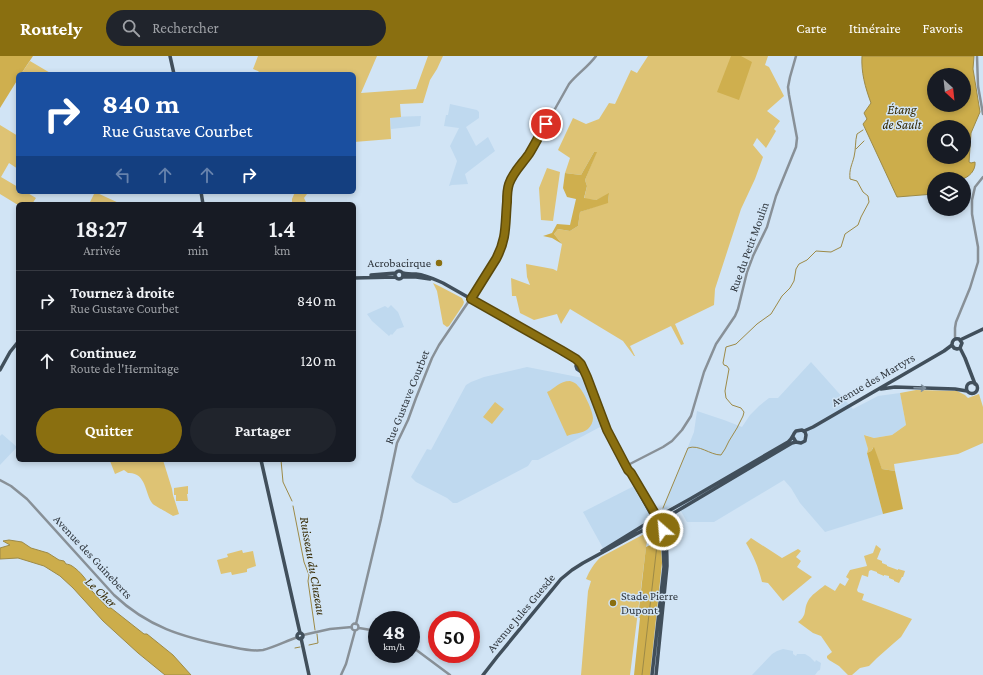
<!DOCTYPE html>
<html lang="fr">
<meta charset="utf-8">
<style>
:root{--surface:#171b24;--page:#20242c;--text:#f1f3f6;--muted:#9ea1a6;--line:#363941;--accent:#8a6f10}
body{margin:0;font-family:"Crimson Pro",serif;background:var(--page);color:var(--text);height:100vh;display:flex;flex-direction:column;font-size:15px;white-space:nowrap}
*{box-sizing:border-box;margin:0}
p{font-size:13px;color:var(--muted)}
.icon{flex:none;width:22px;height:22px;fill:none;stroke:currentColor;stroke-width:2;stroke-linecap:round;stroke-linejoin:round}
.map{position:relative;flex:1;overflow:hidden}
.sheet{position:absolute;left:16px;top:146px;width:340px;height:260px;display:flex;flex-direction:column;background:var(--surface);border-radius:6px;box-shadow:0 2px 6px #0003}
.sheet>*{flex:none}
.guide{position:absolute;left:16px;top:16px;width:340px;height:122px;border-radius:6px;box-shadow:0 2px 6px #0003;background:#1a4fa0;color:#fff;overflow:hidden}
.needle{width:26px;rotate:153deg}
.buttons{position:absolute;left:927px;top:12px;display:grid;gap:8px}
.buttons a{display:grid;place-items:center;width:44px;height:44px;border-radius:50%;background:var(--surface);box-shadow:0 2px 6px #0003;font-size:20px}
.speed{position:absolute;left:368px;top:555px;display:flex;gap:8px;font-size:20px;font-weight:700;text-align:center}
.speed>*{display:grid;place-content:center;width:52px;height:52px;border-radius:50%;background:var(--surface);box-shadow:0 2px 6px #0003;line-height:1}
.speed small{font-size:10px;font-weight:400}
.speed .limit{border:6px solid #d22;background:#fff;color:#111}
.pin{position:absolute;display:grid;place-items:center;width:34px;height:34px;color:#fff;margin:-17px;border:2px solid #fff;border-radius:50%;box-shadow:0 1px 4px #0007}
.me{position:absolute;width:44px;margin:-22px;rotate:333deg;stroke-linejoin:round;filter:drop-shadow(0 0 3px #0008)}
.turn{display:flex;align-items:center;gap:14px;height:84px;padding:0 20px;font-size:18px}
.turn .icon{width:52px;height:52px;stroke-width:2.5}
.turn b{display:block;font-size:28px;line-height:34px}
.lanes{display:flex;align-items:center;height:38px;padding:0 20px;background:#0003;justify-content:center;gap:20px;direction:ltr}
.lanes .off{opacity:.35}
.eta{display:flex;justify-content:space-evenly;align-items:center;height:68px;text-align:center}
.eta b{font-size:24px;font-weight:600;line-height:28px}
.button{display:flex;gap:8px;margin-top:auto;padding:8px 20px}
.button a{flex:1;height:46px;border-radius:24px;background:var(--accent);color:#fff;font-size:16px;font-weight:600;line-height:46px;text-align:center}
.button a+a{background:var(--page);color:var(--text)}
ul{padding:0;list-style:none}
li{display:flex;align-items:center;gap:12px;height:60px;padding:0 20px;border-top:1px solid var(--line)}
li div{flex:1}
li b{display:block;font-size:15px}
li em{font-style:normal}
header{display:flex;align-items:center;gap:24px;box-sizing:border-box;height:56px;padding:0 20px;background:var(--accent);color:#fff}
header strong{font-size:19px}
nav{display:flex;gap:22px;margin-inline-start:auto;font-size:14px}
.search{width:280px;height:36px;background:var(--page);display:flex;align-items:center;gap:10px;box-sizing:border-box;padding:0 14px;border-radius:22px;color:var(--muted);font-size:15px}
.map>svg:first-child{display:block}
.built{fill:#bfd9ef}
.green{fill:#dec374}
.forest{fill:#cfaf4e}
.water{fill:#ccad4b;stroke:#9d8a47;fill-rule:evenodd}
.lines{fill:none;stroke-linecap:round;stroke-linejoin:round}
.stream{stroke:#9d8a47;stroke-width:1}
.minor{stroke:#889097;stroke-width:2.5}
.major{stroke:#414f5b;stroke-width:3.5}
.oneway{stroke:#8292a0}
.route-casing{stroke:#5a480a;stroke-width:10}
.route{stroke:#8a6f10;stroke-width:7}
.poi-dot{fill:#8a6f10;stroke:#d1e4f5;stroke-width:1.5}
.labels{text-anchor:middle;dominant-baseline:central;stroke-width:3;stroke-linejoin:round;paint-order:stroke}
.street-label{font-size:12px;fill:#30373e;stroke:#d1e4f5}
.poi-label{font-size:12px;fill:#30373e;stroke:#d1e4f5;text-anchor:end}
.water-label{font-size:13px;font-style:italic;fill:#362900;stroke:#d1e4f5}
</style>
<header>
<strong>Routely</strong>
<div class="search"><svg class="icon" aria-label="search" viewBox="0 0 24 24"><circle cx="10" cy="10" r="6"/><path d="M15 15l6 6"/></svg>Rechercher</div>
<nav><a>Carte</a><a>Itinéraire</a><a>Favoris</a></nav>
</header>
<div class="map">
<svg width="983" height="619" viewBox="0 0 983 619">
<rect width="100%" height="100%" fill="#d1e4f5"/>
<!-- built -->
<path class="built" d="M 450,48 L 477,54 L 479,56 L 479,62 L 466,71 L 476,90 L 488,81 L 495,95 L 465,118 L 468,128 L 452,129 L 449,130 L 457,105 L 450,90 L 459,72 L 444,70 L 446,59 L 448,59 Z
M 421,60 L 420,70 L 391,73 L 390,61 Z
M 391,249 L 398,256 L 404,271 L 397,273 L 392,279 L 391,278 L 389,280 L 372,265 L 367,258 L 385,250 L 388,252 Z
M 811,306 L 853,353 L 878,340 L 900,337 L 906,369 L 892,379 L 874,382 L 865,379 L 868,393 L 867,397 L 883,458 L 825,476 L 800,447 L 791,432 L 784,424 L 714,466 L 687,466 L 677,448 L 662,455 L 694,376 L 697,355 L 724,364 L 742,371 L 750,359 L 759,350 L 769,342 L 778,342 Z
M 527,311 L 583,322 L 585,323 L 601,370 L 600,371 L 538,404 L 532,404 L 528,410 L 457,447 L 453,447 L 447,442 L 416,426 L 411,421 L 427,393 L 431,394 L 466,329 L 471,326 L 484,321 Z
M 2,378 L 17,391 L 0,409 L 0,380 Z
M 636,429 L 654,463 L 604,494 L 583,456 Z
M 783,593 L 793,595 L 793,598 L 796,600 L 797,598 L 805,598 L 810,601 L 815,606 L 816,604 L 821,607 L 820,614 L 818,615 L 815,619 L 752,619 L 772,598 L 777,595 Z"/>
<!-- green -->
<path class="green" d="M 258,0 L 377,0 L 361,37 L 416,33 L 428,0 L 443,0 L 437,13 L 430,24 L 423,47 L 400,48 L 401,61 L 390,62 L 391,83 L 354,86 L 354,18 L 261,18 L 258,15 L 253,13 Z
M 648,0 L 768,0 L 765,9 L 769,11 L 784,40 L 767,55 L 780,65 L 774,73 L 776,75 L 766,92 L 757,82 L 753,89 L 763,101 L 755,123 L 741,153 L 715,233 L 714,249 L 675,268 L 684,288 L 681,289 L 671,270 L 630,290 L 635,300 L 634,300 L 623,285 L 570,253 L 561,268 L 557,258 L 534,264 L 520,257 L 516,240 L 512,240 L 511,222 L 530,229 L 527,221 L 526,208 L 553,213 L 557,215 L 562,188 L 554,178 L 558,173 L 570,175 L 578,170 L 580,156 L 608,146 L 609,138 L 596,144 L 584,143 L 587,130 L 585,124 L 596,97 L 594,96 L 581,119 L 565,117 L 570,102 L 558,94 L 573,62 L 586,68 L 599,63 L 609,47 L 615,48 L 631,14 L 637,17 Z
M 30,5 L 52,18 L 21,18 Z
M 0,69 L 18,80 L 18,113 L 9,107 L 1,121 L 18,131 L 18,136 L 26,136 L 36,142 L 32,148 L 18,148 L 18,149 L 0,138 Z
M 547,112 L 560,116 L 553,165 L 541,164 L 539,132 Z
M 95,136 L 121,148 L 89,148 Z
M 295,136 L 311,136 L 307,138 L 304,142 L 307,148 L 292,148 L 292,143 Z
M 433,227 L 441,231 L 462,242 L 464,246 L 463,249 L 449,270 L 447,271 L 443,268 L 437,235 Z
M 570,325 C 573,326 576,327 578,330 C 583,334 593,355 593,362 C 593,366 591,370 588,373 C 582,378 574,377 567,380 L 547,336 C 556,332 559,325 570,325 Z
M 916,334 L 957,335 L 965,339 L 968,342 L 979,338 L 983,351 L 983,387 L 958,398 L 894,408 L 895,415 L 882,413 L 873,392 L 871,395 L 867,397 L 868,393 L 864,379 L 874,382 L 892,379 L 906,369 L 900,337 Z
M 495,346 L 504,353 L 492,368 L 483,361 Z
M 121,404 L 163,404 L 172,433 L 173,439 L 179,458 L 173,460 C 169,457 154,450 152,447 C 145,437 146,416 128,417 L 124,414 L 115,418 L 110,405 Z
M 188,430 L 188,438 L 187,438 L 188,445 L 176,445 L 176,439 L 174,439 L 174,432 Z
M 648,476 L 630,619 L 581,619 L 588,535 L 591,525 L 586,523 C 590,514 594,507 601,501 Z
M 751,482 L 782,502 L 798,493 L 801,495 L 796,501 L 801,505 L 797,511 L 812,521 L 783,545 L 768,527 L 762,526 C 758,510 754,501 746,487 Z
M 876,489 L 881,493 L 877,503 L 882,505 L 882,507 L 887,509 L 887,510 L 898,514 L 898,513 L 905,515 L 903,521 L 902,521 L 899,527 L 894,525 L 894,524 L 889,522 L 889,520 L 884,519 L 884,520 L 877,517 L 877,516 L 871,514 L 869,515 L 868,521 L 862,519 L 857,534 L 858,536 L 864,538 L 862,544 L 889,554 L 912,563 L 901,581 L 894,587 L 877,602 L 869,610 L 860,612 L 852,619 L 848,619 L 839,610 L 829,604 L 827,602 L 827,600 L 832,596 L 821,580 L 813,577 L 798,566 C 808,559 803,554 808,545 C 811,539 819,534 825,529 L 835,535 L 840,527 L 845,530 L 849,523 L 846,521 L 850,514 L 867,510 L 864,500 L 873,497 Z
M 242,494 L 243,497 L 253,495 L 256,510 L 247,513 L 247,516 L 232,519 L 231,516 L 221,518 L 217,504 L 228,501 L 227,498 Z"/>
<!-- forest -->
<path class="forest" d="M 0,0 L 33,0 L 21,18 L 18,18 L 18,23 L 0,52 Z
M 731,0 L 741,0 L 752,6 L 739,44 L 717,36 Z
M 594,96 L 597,96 L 585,124 L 587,130 L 584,142 L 596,144 L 609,137 L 608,147 L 580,156 L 578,170 L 570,175 L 558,173 L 554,178 L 562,188 L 552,182 L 543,180 L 552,177 L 557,168 L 570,169 L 576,143 L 567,141 L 563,132 L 565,117 L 581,119 Z
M 874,391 L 882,413 L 895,415 L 903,453 L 883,458 L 867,397 L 871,395 Z
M 660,484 L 661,491 L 662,507 L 650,619 L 634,619 L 640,562 L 638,561 L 646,491 Z"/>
<!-- water -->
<path class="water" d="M 862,0 L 974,0 L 973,13 L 980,56 L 971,77 L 969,106 L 971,107 L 975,106 C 976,114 969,122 961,123 C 953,124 942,123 934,123 L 934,138 L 897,141 L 863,68 L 867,63 L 864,57 L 871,47 C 865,31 861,16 862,0 ZM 934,19 L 964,19 L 964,49 L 934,49 ZM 934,71 L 964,71 L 964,101 L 934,101 Z
M 9,484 L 22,486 L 31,492 L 48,497 L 59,504 L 64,505 L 66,508 C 67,508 71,509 72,510 C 79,514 90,527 92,535 L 108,552 L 111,552 L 144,578 L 147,578 L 173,599 L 191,619 L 165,619 L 138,597 L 103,565 L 73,532 L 60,520 L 44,510 L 18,502 L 0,503 L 0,492 L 10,489 L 3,485 Z"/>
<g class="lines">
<!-- stream -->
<path class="stream" d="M 856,93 L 864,85
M 281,404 L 283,426 L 292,445
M 293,450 L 304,506 L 309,519 L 308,525 L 315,574
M 663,452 L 688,392 C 699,388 710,399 721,399 L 725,393 L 729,385 L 737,372 L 743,360 L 744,356 L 741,352 L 732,349 L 726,342 L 725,335 L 729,313 L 727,310 L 724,309 L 723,307 L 726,291 L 736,288 L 757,268 L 771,258 L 782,240 L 790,232 L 794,225 L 796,213 L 799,208 L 807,204 L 816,195 L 831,196 L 841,191 L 845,178 L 858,169 L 861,161 L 869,146 L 868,140 L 863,136 L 857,125 L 850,123 C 849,113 852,109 854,101 C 856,93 855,85 857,78 L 863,74
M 309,589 L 318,587 L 317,578
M 295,592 L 300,591
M 642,619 L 657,489"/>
<!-- minor -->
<path class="minor" d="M 977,0 L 978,30 L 983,58
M 955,283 L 955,272 L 956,266 L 970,232 L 978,206 L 978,191 L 972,158 L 972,144 L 975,131 L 983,121
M 626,410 L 663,391 L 672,385 L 682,374 L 691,360 L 704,316 L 716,288 L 735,260 L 738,253 L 747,216 L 753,200 L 767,171 L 776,140 L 796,91 L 797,82 L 789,39 L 788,31 L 790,21 L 796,0
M 0,424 L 11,430 L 27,443 L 114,539 C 148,571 182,581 227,590 C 238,592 251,596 263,594 C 275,591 286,585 298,581
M351.5 571a3.5 3.5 0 1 1 7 0a3.5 3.5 0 1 1-7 0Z
M 356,568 L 381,463 L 397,387 L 408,364 L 416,342 L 432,302 L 439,289 L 473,239 L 501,194 L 505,179 L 508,132 L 510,124 L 516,113 L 533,92 L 569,28 C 577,18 588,11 596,0
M 359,572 L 377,575
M 303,579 L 330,573 L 352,571
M 411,590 L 450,619
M 341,619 L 346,608 L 355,575"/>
<!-- major -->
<path class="major" d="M 170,0 L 174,18
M 201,136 L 203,148
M395 219a4 4 0 1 1 8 0a4 4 0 1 1-8 0Z
M 403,217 C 407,218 412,218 416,218 C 426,219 434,223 443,227 L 561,294 L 576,303 L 580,308
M 371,219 L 396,217
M 403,221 L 416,221 L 430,223
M 354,222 L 396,221
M 960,284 L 983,273
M 960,292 L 965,302 L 975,328
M 582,311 L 580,315 L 577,313 L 576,310 L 578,308 L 582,310 L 605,369 L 628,414 L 629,418 L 657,469 L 663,488 L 664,511 L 652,619
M 0,314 L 10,296 L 18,286
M966.5 332a5.5 5.5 0 1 1 11 0a5.5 5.5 0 1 1-11 0Z
M 881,333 L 895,331 L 955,333 L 967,335
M 804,375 L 813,371 L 944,295 L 952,289 C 952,284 955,282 959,283 L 962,287 L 960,292 L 957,293 L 954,292 L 952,289
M 261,404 L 300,577
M 640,433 C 649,447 660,462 665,478 C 667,488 667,499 667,510 L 656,619
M 645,475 L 653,475 L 661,480
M 602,495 L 654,463 L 690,443 L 788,386 C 794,381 792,379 796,375 L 802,374 L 805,376 L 806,379 L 805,385 L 801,387 L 796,386 L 793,381
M297 580a3 3 0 1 1 6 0a3 3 0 1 1-6 0Z
M 301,582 L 309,619
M 483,619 L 497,601 L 561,523 L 572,514 L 583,507 L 662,464 L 792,387 L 796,386"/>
</g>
<!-- one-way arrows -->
<defs><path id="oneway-shaft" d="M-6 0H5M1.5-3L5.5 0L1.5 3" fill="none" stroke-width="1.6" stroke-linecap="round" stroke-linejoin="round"/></defs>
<use class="oneway" href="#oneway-shaft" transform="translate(920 332) rotate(2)"/>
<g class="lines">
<defs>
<path id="route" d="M 546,68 C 540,78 535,88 529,98 C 522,108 513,116 509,128 C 507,134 507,140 507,146 C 505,168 507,183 496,203 L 471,243 L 561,294 L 576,303 L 581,308 L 587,321 L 607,374 L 628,414 L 631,417 L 657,461 L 663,474"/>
</defs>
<!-- route casing -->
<use href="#route" class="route-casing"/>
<!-- route -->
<use href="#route" class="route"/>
</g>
<!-- markers -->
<g class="poi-dot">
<circle cx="439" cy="207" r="4"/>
<circle cx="613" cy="547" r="4"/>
</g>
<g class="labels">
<!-- street labels -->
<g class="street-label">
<text transform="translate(749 191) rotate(-70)">Rue du Petit Moulin</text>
<text transform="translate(873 324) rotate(-30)">Avenue des Martyrs</text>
<text transform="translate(407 341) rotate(-68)">Rue Gustave Courbet</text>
<text transform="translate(93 501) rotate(47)">Avenue des Guineberts</text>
<text transform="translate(521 557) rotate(-50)">Avenue Jules Guesde</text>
</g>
<!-- poi labels -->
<g class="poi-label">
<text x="431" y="207">Acrobacirque</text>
<text x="621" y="540" text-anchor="start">Stade Pierre<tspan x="621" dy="14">Dupont</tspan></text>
</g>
<!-- water labels -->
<g class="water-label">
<text x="902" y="53">Étang<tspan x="902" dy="15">de Sault</tspan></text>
<text transform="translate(313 510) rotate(80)">Ruisseau du Cluzeau</text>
<text transform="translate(101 536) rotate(43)">Le Cher</text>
</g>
</g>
</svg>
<div class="buttons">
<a><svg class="needle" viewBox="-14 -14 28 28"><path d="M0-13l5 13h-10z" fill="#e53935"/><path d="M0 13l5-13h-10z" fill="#9ea1a6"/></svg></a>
<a><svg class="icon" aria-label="search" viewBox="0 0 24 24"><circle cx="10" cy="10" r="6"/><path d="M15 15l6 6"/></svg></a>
<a><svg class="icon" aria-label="layers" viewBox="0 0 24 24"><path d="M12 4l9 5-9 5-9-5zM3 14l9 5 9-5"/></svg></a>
</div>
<div class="speed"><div>48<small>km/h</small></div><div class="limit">50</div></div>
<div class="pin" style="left:546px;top:68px;background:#d93025"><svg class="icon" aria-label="arrive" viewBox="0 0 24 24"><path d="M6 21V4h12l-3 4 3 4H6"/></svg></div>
<svg class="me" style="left:663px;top:474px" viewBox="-20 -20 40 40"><circle r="17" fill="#8a6f10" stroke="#fff" stroke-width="3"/><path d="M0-11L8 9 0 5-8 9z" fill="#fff"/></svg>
<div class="guide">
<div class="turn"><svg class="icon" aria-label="right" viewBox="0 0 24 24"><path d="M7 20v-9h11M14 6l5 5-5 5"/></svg><div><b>840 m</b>Rue Gustave Courbet</div></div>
<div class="lanes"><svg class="icon off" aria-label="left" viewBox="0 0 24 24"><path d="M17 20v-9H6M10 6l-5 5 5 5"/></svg><svg class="icon off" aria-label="ahead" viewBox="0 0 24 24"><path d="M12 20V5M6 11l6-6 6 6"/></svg><svg class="icon off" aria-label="ahead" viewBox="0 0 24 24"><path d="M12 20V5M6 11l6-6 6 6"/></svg><svg class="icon" aria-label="right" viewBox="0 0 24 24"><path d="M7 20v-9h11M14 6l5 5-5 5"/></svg></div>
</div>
<section class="sheet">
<div class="eta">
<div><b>18:27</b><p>Arrivée</p></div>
<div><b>4</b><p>min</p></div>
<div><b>1.4</b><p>km</p></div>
</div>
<ul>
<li><svg class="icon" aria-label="right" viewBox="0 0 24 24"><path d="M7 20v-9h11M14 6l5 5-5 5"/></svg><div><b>Tournez à droite</b><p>Rue Gustave Courbet</p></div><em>840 m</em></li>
<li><svg class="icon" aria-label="ahead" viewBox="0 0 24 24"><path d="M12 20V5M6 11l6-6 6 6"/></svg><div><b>Continuez</b><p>Route de l'Hermitage</p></div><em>120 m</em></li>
</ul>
<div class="button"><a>Quitter</a><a>Partager</a></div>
</section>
</div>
